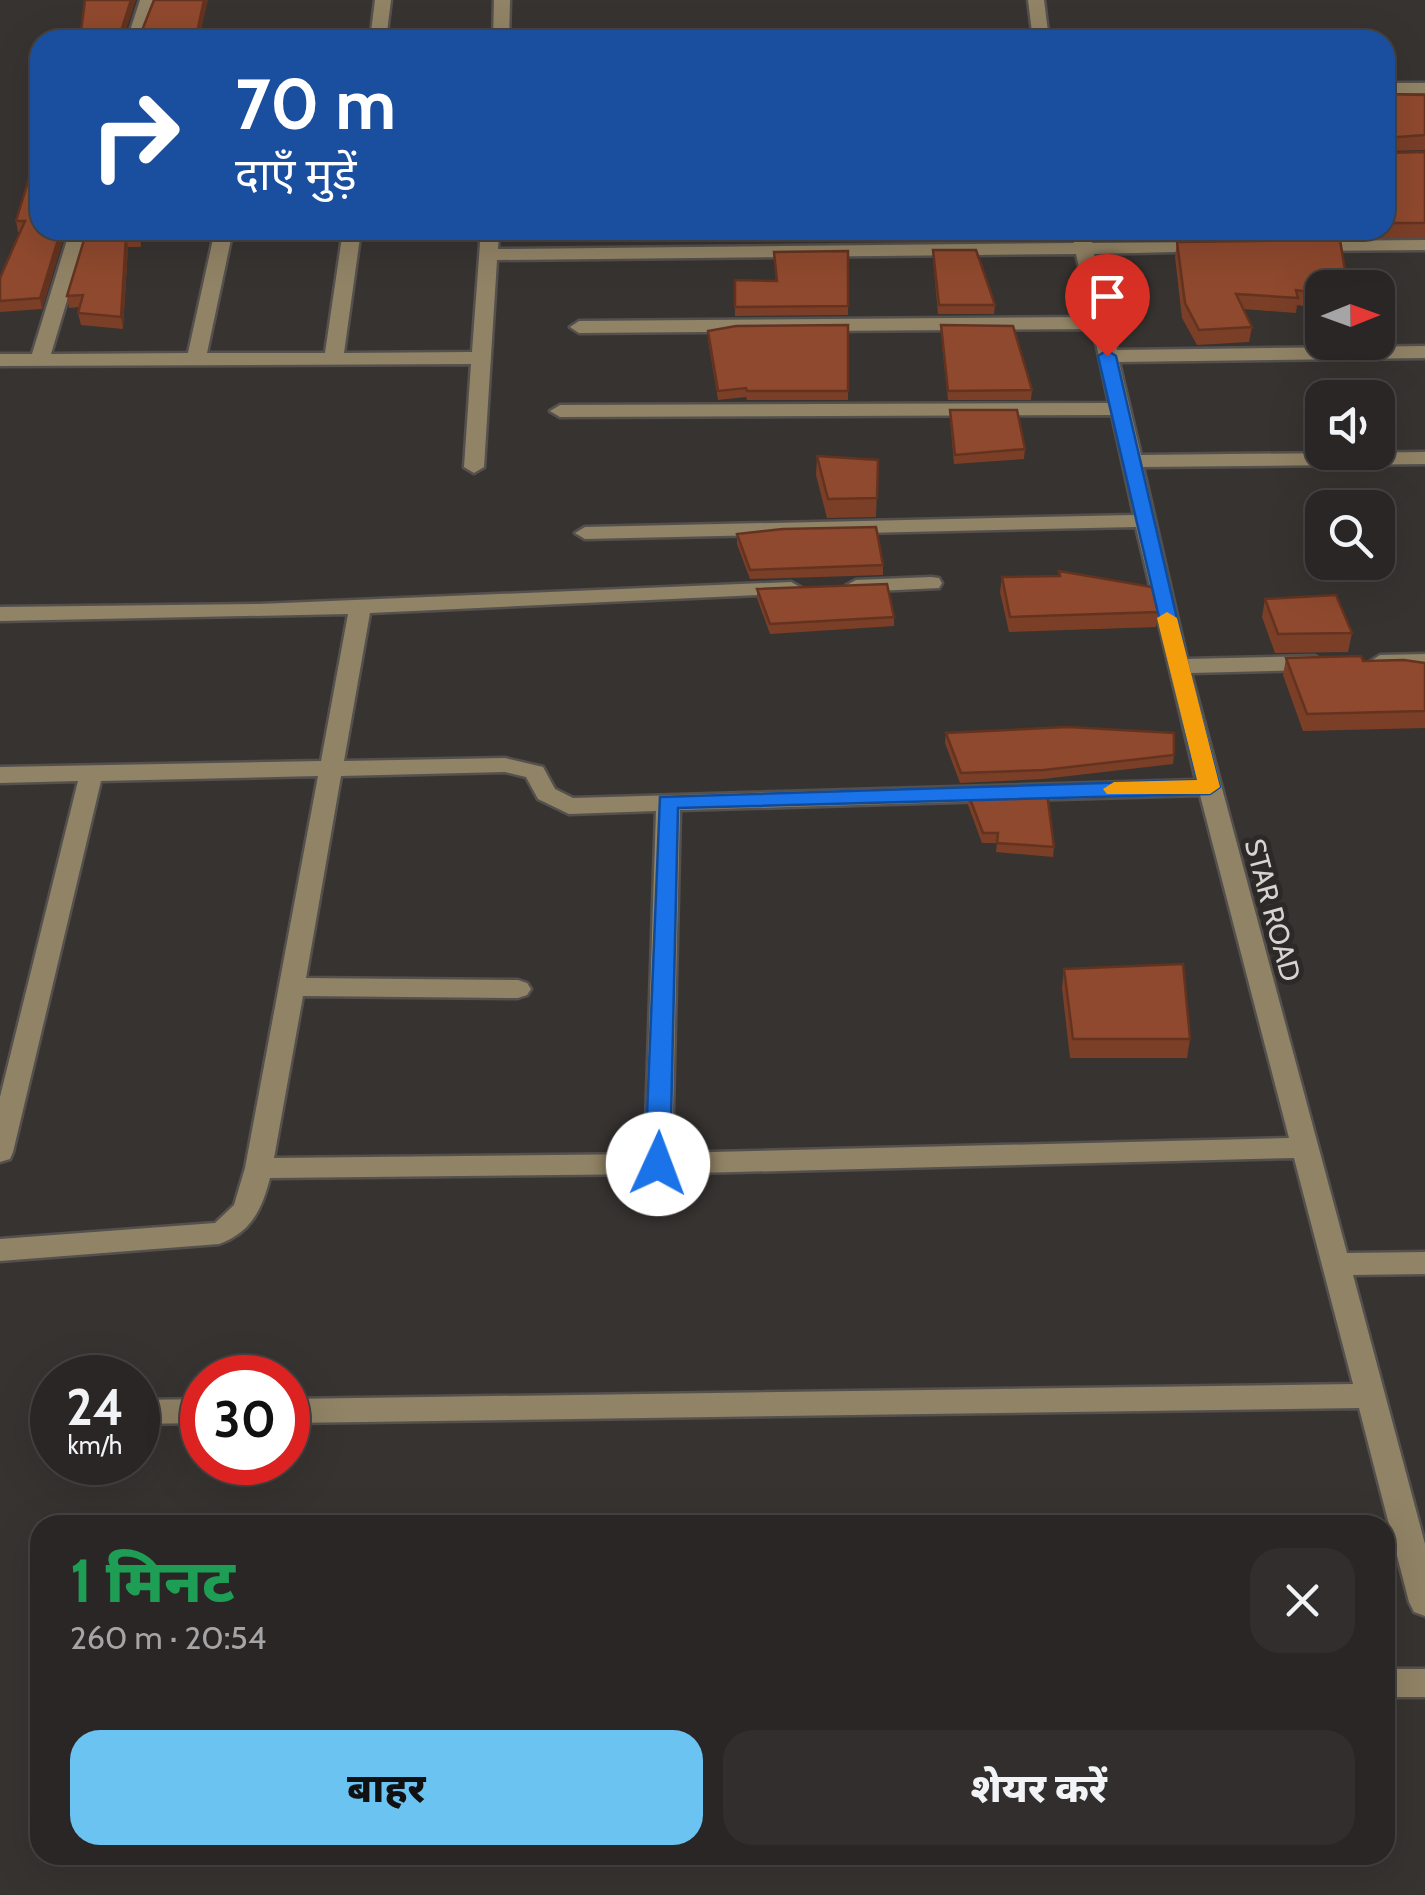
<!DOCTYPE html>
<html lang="hi">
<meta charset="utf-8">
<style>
:root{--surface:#292625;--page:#312e2d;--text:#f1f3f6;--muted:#a5a5a7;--line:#454342;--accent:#6bc3f2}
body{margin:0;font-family:Cabin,"Noto Sans Devanagari",sans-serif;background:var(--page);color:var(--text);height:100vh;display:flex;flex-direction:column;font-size:38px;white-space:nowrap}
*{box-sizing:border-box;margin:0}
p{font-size:32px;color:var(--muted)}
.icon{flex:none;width:55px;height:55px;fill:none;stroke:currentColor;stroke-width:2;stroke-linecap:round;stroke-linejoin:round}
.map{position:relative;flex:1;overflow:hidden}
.sheet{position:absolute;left:30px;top:1515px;width:1365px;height:350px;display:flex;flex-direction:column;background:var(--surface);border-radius:30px;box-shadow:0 10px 40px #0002,0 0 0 2px var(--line)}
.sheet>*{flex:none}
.hud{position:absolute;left:30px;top:30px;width:1365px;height:210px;border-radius:30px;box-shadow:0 10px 40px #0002,0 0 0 2px var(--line);background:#1a4fa0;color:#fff;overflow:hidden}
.needle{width:65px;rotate:89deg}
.fabs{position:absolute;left:1305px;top:270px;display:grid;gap:20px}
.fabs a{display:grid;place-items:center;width:90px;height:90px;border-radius:20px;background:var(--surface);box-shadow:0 10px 40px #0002,0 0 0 2px var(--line);font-size:50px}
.speed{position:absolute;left:30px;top:1355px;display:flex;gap:20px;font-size:50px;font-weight:700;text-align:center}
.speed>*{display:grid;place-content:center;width:130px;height:130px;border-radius:50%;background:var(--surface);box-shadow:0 10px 40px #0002,0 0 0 2px var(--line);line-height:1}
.speed small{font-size:25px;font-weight:400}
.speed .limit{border:15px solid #d22;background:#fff;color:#111}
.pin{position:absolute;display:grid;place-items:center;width:85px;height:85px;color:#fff;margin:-102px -42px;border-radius:50% 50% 50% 0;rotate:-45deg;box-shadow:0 0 10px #0007}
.pin .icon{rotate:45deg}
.me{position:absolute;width:110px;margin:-55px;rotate:2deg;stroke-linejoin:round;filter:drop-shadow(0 0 8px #0008)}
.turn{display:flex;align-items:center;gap:35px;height:210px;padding:0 40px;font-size:45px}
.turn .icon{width:130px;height:130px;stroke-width:2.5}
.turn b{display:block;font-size:70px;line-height:85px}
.round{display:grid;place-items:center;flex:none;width:105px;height:105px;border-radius:30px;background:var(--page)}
.overview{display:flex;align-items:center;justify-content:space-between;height:170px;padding:0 40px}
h1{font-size:60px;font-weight:800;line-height:75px;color:#1e9e55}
.button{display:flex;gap:20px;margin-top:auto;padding:20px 40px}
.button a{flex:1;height:115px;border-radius:30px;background:var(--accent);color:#111;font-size:40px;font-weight:800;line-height:115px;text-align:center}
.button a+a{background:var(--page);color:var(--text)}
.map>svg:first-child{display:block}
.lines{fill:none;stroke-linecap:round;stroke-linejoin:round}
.minor-casing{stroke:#54504e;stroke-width:5}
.minor{fill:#918365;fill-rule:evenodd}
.wall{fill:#7b3f28}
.shaded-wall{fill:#643320}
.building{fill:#8f492e;stroke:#643320;stroke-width:2.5}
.route{fill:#1a73e8;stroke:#114b97;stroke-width:2.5}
.slow{fill:#f59e0b}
.labels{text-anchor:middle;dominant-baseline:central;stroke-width:10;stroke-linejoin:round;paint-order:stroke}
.street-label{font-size:28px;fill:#d6d3d2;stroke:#2d2927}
</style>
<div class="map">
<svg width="1425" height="1895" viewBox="0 0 1425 1895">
<rect width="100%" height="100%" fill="#373331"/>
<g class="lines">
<defs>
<path id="minor" d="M 140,0 L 156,0 L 143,40 L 127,40 Z
M 375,0 L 391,0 L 386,40 L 370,40 Z
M 494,0 L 510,0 L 509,40 L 493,40 Z
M 1028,0 L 1044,0 L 1049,40 L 1033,40 Z
M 1385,83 L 1425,83 L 1425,93 L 1385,93 Z
M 70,230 L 88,230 L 51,354 L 188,353 L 215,230 L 233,230 L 207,353 L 325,353 L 343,230 L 361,230 L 344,353 L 472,352 L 481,230 L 499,230 L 498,249 L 1074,243 L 1071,230 L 1089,230 L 1092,243 L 1210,242 L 1216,243 L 1216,251 L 1094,254 L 1117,350 L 1425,346 L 1425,358 L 1119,362 L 1141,455 L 1425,452 L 1425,464 L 1143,467 L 1187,659 L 1315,656 L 1326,663 L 1315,670 L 1191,673 L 1347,1253 L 1425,1252 L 1425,1274 L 1353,1275 L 1425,1544 L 1425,1616 L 1414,1612 L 1409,1602 L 1359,1408 L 288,1423 L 288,1399 L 1353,1384 L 1294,1158 L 658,1174 L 270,1178 C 262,1209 251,1233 219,1244 L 0,1261 L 0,1239 L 215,1223 L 234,1205 L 245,1168 L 318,776 L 101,781 L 13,1152 L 10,1159 L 0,1162 L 0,1097 L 78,781 L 0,783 L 0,767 L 321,761 L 348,614 L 0,621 L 0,607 L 259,604 L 791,582 L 802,588 L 799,593 L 370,613 L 344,761 L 505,758 L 543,767 L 555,789 L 573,798 L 1196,780 L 1136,527 L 585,539 L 575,533 L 585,527 L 1134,515 L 1112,415 L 560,417 L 550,411 L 560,405 L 1109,403 L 1093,329 L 579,333 L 570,327 L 579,321 L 1090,317 L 1076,254 L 497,260 L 484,467 L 474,473 L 464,467 L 471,364 L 0,366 L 0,354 L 32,354 ZM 505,772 L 526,777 L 538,799 L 569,814 L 656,811 L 645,1154 L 274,1158 L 303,996 L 518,998 L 527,995 L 531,989 L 527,983 L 518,980 L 306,978 L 341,776 ZM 1200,795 L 1289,1138 L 672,1153 L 680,810 Z
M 1425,240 L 1425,250 L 1310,251 L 1301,246 L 1310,241 Z
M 931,577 L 939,578 L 942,583 L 939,588 L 856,592 L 845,586 L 856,580 Z
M 1425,654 L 1425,668 L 1380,669 L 1369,662 L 1380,655 Z
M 202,1399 L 202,1423 L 138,1424 L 138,1400 Z
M 1385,1669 L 1425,1669 L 1425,1697 L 1385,1697 Z"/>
</defs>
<!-- minor casing -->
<use href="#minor" class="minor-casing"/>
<!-- minor -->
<use href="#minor" class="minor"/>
</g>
<!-- wall -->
<path class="wall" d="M 1385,94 L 1425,95 L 1425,150 L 1386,151 L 1388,153 L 1425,152 L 1425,238 L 1165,239 L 1163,230 L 1385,230 Z
M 40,149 L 40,230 L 66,230 L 42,309 L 0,312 L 0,278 L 21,232 L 18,232 L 16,221 Z
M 87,230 L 140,230 L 141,247 L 128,247 L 123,329 L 81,325 L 78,313 L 80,307 L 69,308 L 67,296 Z
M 770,230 L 848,230 L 847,242 L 772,242 Z
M 930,230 L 969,230 L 969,240 L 931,241 Z
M 1177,242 L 1322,288 L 1322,309 L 1297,305 L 1296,313 L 1243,309 L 1252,327 L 1249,342 L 1197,345 L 1182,318 L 1175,257 Z
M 933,250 L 995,305 L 994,314 L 938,314 L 933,259 Z
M 848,251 L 848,315 L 735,316 L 735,280 L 776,281 L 774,252 Z
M 848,325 L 848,400 L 747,400 L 746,397 L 718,400 L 708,340 L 708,331 Z
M 941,325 L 1032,390 L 1031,400 L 948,400 L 941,334 Z
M 950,410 L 1025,449 L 1024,459 L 954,464 L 950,419 Z
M 817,456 L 878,460 L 876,517 L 827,518 L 816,475 Z
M 737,534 L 883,565 L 883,575 L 750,579 L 737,544 Z
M 1002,577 L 1158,612 L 1156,627 L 1009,632 L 1000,592 Z
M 757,589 L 894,617 L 894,626 L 770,634 L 757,598 Z
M 1265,599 L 1352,633 L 1348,652 L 1275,653 L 1262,617 Z
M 1286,658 L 1425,663 L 1425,728 L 1303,731 L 1283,675 Z
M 946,733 L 1174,755 L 1173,764 L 1043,779 L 960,783 L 945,743 Z
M 969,796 L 1054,847 L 1053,857 L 996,852 L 997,843 L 982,843 L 968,805 Z
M 1064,969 L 1190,1039 L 1187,1058 L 1070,1058 L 1062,988 Z"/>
<!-- shaded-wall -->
<path class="shaded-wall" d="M 131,0 L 136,0 L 123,39 L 122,28 Z
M 204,0 L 208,0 L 199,40 L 196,40 Z
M 61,230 L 66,230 L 42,309 L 40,298 Z
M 126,236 L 128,247 L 123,329 L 121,317 Z"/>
<!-- building -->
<path class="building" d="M 85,0 L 131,0 L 122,28 L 125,33 L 141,33 L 154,0 L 204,0 L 196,37 L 190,37 L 189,40 L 80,40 Z
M 1385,94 L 1425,95 L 1425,135 L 1385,138 Z
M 40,149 L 40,230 L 61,230 L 40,298 L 0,301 L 0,278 L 25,221 L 16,221 L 30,175 Z
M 1385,150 L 1388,153 L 1425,152 L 1425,223 L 1385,223 Z
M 87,230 L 139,230 L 139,236 L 126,236 L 121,317 L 78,313 L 83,295 L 67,296 Z
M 771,230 L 848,230 L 848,233 L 772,233 Z
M 931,230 L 969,230 L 970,231 L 931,232 Z
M 1340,240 L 1348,288 L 1322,288 L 1322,294 L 1296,290 L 1298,298 L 1236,294 L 1252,327 L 1199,330 L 1185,303 L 1177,242 Z
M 933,250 L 976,250 L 995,305 L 939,305 Z
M 848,251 L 848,306 L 735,307 L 735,280 L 777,281 L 774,252 Z
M 848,325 L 848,391 L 747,391 L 746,388 L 718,391 L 708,331 L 736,326 Z
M 941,325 L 1013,326 L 1032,390 L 948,391 Z
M 950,410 L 1017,410 L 1025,449 L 955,455 Z
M 817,456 L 878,460 L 877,498 L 828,499 Z
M 876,527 L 883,565 L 750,570 L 737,534 L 783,529 Z
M 1059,571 L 1152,587 L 1158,612 L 1010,617 L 1002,577 L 1060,576 Z
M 887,584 L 894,617 L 770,624 L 757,589 Z
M 1336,595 L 1352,633 L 1278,634 L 1265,599 Z
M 1361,656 L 1363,661 L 1404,660 L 1425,663 L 1425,711 L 1307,714 L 1286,658 Z
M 1068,727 L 1174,733 L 1174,755 L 1044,770 L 961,773 L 946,733 Z
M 1047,793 L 1054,847 L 997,843 L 998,833 L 983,833 L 969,796 Z
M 1183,964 L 1190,1039 L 1073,1039 L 1064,969 Z"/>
<!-- route -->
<path class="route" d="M 1107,350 L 1116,356 L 1188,666 L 1220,787 L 1210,794 L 678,808 L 670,1164 L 666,1170 L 649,1170 L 645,1164 L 660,797 L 1197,780 L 1098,356 Z"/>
<!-- slow -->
<path class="slow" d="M 1167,612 L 1177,618 L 1220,787 L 1210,794 L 1107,794 L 1103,789 L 1114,782 L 1197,780 L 1157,618 Z"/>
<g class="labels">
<!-- street labels -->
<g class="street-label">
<text transform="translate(1273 910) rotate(75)">STAR ROAD</text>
</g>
</g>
</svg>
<div class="fabs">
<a><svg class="needle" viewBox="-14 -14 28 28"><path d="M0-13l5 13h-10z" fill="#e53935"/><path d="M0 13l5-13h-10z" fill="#a5a5a7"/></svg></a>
<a><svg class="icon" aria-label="sound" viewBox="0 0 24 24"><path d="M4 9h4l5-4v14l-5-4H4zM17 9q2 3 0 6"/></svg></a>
<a><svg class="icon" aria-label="search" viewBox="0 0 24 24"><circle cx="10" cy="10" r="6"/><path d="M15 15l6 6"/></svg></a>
</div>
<div class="speed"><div>24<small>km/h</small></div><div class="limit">30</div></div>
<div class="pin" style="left:1107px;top:356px;background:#d93025"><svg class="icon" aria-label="arrive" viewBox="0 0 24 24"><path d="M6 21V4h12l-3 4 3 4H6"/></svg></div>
<svg class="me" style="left:658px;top:1164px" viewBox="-20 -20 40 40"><circle r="19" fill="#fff"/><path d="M0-13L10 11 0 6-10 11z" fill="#1a73e8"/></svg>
<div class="hud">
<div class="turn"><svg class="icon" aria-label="right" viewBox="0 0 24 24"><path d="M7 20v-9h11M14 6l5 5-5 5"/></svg><div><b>70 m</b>दाएँ मुड़ें</div></div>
</div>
<section class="sheet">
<div class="overview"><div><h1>1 मिनट</h1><p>260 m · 20:54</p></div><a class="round"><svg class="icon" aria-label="close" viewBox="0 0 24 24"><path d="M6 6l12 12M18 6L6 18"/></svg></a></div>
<div class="button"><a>बाहर</a><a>शेयर करें</a></div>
</section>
</div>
